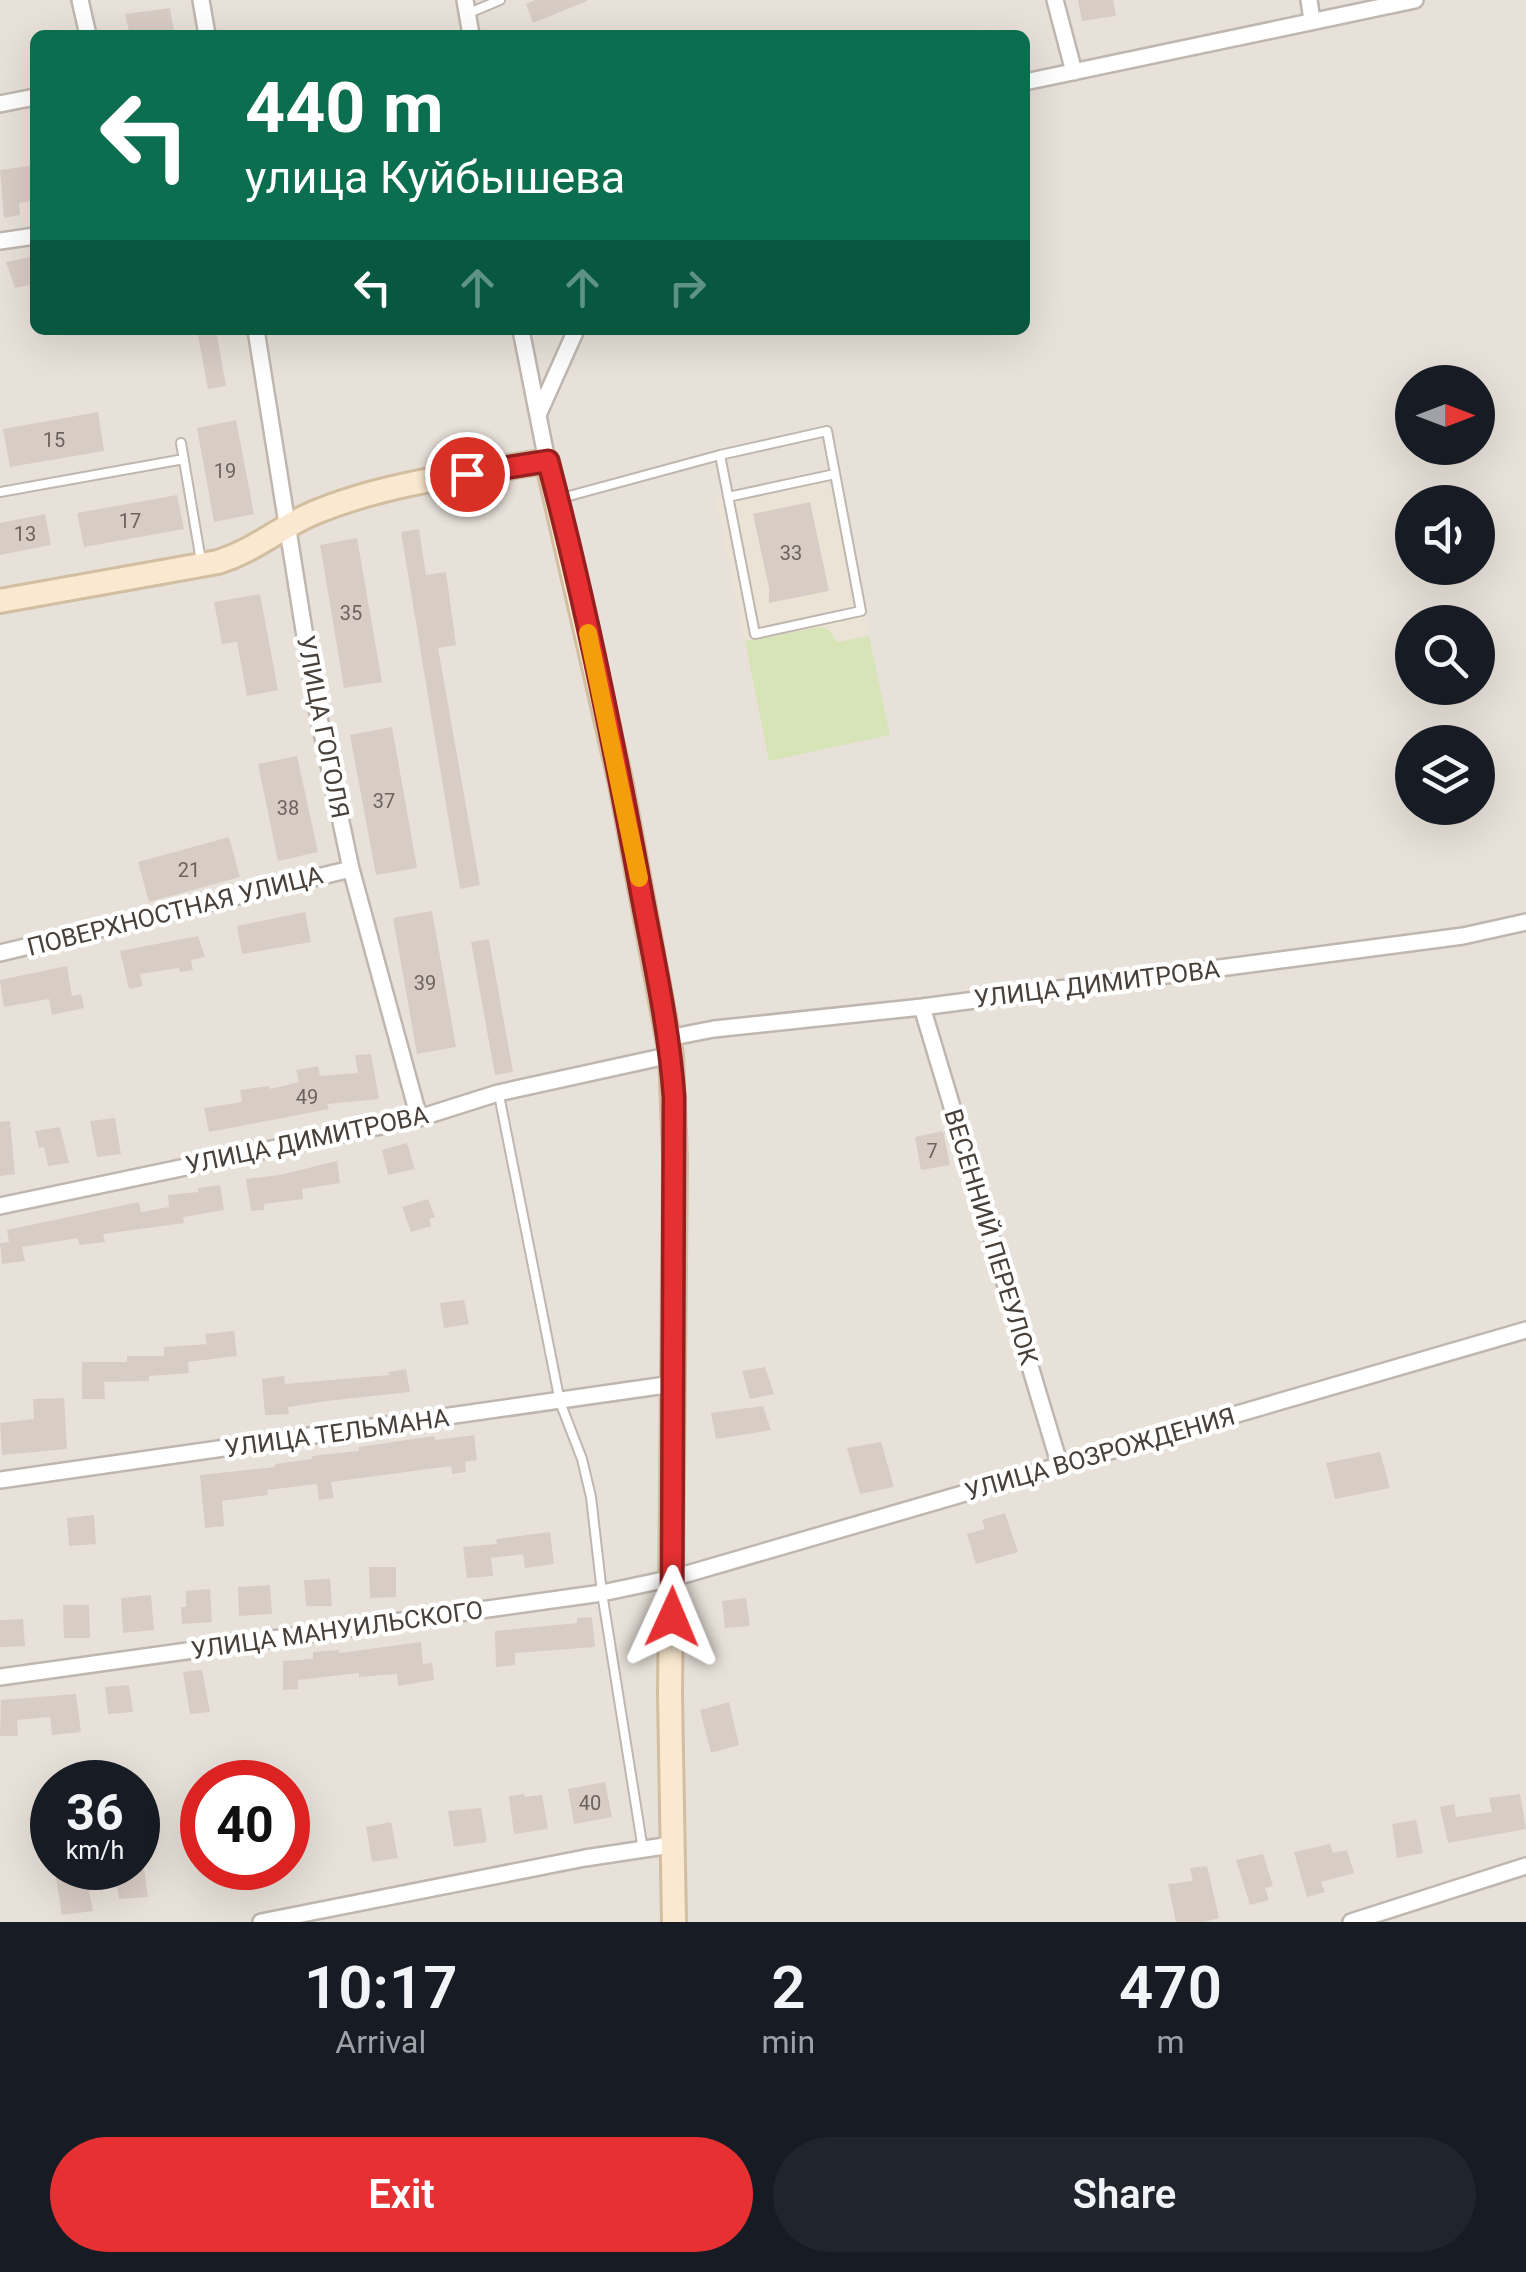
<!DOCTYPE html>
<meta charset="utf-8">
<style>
:root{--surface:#171b24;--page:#20242c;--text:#f1f3f6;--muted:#9ea1a6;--accent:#e73031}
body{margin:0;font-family:Roboto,sans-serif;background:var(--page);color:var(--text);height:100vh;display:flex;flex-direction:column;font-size:38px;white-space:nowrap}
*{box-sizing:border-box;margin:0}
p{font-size:32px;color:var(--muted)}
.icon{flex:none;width:55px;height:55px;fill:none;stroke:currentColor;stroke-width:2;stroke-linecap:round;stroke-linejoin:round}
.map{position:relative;height:1922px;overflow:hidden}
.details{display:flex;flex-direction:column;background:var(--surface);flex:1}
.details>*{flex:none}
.hud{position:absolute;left:30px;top:30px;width:1000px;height:305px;border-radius:15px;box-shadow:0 10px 40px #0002;background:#0b6e4f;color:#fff;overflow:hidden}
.needle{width:65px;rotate:90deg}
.buttons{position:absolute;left:1395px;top:365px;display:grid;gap:20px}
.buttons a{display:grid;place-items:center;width:100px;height:100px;border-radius:50%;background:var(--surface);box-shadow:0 10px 40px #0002;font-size:50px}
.speed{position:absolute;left:30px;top:1760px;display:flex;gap:20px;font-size:50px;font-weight:700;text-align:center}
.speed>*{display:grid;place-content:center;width:130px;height:130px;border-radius:50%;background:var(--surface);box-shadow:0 10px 40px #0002;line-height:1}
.speed small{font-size:25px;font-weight:400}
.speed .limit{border:15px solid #d22;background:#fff;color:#111}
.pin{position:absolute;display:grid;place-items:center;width:85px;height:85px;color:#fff;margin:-42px;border:5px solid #fff;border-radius:50%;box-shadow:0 2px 10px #0007}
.me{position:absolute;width:110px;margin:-55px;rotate:1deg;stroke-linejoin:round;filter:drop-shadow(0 0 8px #0008)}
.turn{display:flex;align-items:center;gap:35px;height:210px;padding:0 50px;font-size:45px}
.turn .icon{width:130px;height:130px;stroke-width:2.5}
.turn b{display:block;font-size:70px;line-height:85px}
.lanes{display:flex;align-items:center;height:95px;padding:0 50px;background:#0003;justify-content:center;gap:50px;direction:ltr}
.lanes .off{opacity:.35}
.eta{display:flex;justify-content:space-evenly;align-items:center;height:170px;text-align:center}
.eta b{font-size:60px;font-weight:600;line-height:70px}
.cta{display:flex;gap:20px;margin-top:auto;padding:20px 50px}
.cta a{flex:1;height:115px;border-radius:60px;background:var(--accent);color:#fff;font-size:40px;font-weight:600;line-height:115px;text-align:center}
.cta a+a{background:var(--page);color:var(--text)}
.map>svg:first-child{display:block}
.residential{fill:#e8e1da;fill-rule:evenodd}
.education{fill:#ece3d7}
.green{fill:#d7e4b8}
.building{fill:#d8cdc5}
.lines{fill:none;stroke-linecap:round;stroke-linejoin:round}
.lane-casing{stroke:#bfb7af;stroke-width:12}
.street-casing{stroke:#bfb7af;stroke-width:20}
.secondary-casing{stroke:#d2bea1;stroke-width:28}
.lane{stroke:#fff;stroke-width:8}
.street{stroke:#fff;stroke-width:15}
.secondary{stroke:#fae9d0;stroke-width:22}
.route-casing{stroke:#961f20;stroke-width:25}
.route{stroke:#e73031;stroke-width:18}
.slow{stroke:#f59e0b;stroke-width:18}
.labels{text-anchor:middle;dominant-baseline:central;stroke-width:9;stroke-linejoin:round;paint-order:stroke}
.number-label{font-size:20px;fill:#6c635d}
.street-label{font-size:25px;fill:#48403a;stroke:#fff}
</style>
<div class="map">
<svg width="1526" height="1922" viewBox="0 0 1526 1922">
<rect width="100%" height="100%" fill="#f4f0ec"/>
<!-- residential -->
<path class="residential" d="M 0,0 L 1526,0 L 1526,1922 L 0,1922 ZM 35,35 L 1025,35 L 1025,330 L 35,330 ZM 1412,382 L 1478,382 L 1478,448 L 1412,448 ZM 1412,502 L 1478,502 L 1478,568 L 1412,568 ZM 1412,622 L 1478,622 L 1478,688 L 1412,688 ZM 1412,742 L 1478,742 L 1478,808 L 1412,808 ZM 52,1782 L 138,1782 L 138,1868 L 52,1868 ZM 202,1782 L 288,1782 L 288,1868 L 202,1868 Z"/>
<!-- education -->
<path class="education" d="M 835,475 L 890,735 L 769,761 L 716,498 Z"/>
<!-- green -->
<path class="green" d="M 821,627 L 829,630 L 837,642 L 869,636 L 890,735 L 769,761 L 745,641 Z"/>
<!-- building -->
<path class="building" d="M 535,0 L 587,0 L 587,1 L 533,23 L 526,4 Z
M 1078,0 L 1113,0 L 1116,16 L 1082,21 Z
M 170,8 L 174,31 L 130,35 L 125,14 Z
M 35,165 L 35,200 L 19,203 L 20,215 L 4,218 L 0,170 Z
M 35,256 L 35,284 L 15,288 L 6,262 Z
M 197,330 L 216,330 L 226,386 L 208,389 Z
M 98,412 L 104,451 L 10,467 L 3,429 Z
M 236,420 L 254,514 L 214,522 L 197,428 Z
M 177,495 L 184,529 L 84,547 L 77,513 Z
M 810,502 L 829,591 L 769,603 L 769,588 L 753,514 Z
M 45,514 L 51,545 L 0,555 L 0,523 Z
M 419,529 L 426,575 L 446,572 L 456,645 L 438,648 L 480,885 L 460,889 L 401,532 Z
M 357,538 L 382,682 L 344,688 L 320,545 Z
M 260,594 L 278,690 L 247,696 L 237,642 L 222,644 L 214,602 Z
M 392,727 L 417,868 L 376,875 L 350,735 Z
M 297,756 L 318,852 L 278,861 L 258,764 Z
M 229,837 L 240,877 L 149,902 L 138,862 Z
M 432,911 L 456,1047 L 417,1054 L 393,918 Z
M 305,912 L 311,942 L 242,954 L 237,926 Z
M 198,936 L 205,957 L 191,960 L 193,970 L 180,972 L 179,968 L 140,974 L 143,986 L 129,989 L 120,951 Z
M 489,939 L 513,1072 L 495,1075 L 471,942 Z
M 67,966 L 72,996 L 81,994 L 84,1008 L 52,1015 L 49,999 L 4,1007 L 0,980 Z
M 371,1054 L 379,1099 L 327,1104 L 329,1109 L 209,1132 L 204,1108 L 242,1102 L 240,1090 L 269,1086 L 270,1089 L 299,1082 L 296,1070 L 318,1066 L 320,1076 L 358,1073 L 355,1055 Z
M 115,1118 L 121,1154 L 97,1157 L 90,1121 Z
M 10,1121 L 15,1174 L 0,1176 L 0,1122 Z
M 60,1127 L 69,1163 L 48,1166 L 44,1147 L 39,1148 L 35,1131 Z
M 943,1131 L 950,1165 L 921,1170 L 915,1137 Z
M 407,1143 L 415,1169 L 388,1175 L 382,1150 Z
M 337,1161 L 340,1183 L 302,1189 L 303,1199 L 264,1204 L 264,1210 L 251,1211 L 246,1179 L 280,1175 Z
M 220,1185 L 224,1210 L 183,1217 L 184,1223 L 103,1234 L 105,1242 L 79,1245 L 78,1238 L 22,1247 L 25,1261 L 2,1264 L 0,1243 L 9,1242 L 7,1230 L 139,1202 L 141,1212 L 169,1207 L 168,1195 L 198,1192 L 198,1188 Z
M 428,1199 L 435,1217 L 429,1219 L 431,1226 L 411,1232 L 402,1207 Z
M 464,1300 L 469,1324 L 444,1328 L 440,1303 Z
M 234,1331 L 237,1356 L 188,1362 L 189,1373 L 149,1376 L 149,1381 L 104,1382 L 105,1399 L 82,1399 L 82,1362 L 127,1362 L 127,1356 L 164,1356 L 164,1347 L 207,1344 L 205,1334 Z
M 765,1367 L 774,1394 L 750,1399 L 742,1371 Z
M 406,1369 L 410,1392 L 327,1401 L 288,1407 L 289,1414 L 265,1415 L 262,1379 L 284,1376 L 285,1384 L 389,1375 L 388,1372 Z
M 64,1398 L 67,1449 L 2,1455 L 0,1423 L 34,1419 L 33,1399 Z
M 763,1406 L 771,1430 L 716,1439 L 711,1413 Z
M 474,1435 L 477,1460 L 465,1462 L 466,1472 L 452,1474 L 451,1466 L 331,1482 L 334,1498 L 319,1500 L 317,1484 L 267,1490 L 268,1495 L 222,1501 L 224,1526 L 205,1528 L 200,1475 L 275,1467 L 275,1464 L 312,1459 L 312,1456 L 359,1451 L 359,1447 L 434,1436 L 435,1440 Z
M 881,1442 L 894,1487 L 860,1494 L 847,1448 Z
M 1380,1452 L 1390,1488 L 1335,1499 L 1326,1463 Z
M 1005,1513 L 1018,1552 L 976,1564 L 967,1534 L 985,1529 L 982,1520 Z
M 94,1515 L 96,1544 L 69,1546 L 67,1518 Z
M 550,1532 L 554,1564 L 525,1568 L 523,1554 L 491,1558 L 493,1576 L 467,1578 L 463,1547 L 497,1544 L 496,1539 Z
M 369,1567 L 396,1567 L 396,1597 L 370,1598 Z
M 330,1579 L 332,1606 L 306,1606 L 304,1580 Z
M 270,1585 L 272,1614 L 239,1616 L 238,1587 Z
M 210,1589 L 212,1622 L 182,1624 L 181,1607 L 186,1607 L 186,1591 Z
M 151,1595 L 154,1630 L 123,1633 L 121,1598 Z
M 746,1598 L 750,1626 L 725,1628 L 722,1601 Z
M 63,1605 L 89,1605 L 90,1638 L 64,1638 Z
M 592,1617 L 595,1647 L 515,1653 L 515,1665 L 496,1667 L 495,1631 L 577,1623 L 577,1618 Z
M 23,1619 L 25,1646 L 0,1647 L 0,1620 Z
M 421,1642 L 423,1664 L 432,1663 L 434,1680 L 398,1686 L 397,1674 L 359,1677 L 359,1673 L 298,1680 L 298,1689 L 283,1690 L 283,1661 L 313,1659 L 313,1652 L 339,1650 L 339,1653 Z
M 202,1670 L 210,1712 L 190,1714 L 183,1672 Z
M 129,1685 L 133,1712 L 108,1714 L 105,1687 Z
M 76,1694 L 81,1732 L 52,1735 L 50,1717 L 17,1720 L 18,1736 L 0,1736 L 1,1700 Z
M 729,1702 L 739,1745 L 711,1753 L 700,1710 Z
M 605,1782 L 612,1817 L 574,1824 L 568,1789 Z
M 524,1794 L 525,1797 L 542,1795 L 548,1829 L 514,1834 L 509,1796 Z
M 1520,1794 L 1526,1829 L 1448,1843 L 1440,1807 L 1454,1804 L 1456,1817 L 1492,1812 L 1489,1798 Z
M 481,1808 L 487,1842 L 454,1847 L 448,1811 Z
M 1416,1820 L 1423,1853 L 1397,1858 L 1392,1824 Z
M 391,1822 L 398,1858 L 372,1862 L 366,1827 Z
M 1330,1844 L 1333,1853 L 1347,1850 L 1354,1873 L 1321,1882 L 1325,1892 L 1307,1897 L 1294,1852 Z
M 1263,1854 L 1273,1886 L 1265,1888 L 1269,1900 L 1250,1905 L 1236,1860 Z
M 1207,1866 L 1219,1918 L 1204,1922 L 1176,1922 L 1168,1884 L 1193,1881 L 1190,1868 Z
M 91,1868 L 144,1868 L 148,1897 L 119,1899 L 117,1887 L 89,1891 L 93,1911 L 62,1915 L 55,1872 Z"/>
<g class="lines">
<defs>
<path id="lane" d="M 469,13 L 500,0
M 181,443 L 201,561
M 0,492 L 184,459
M 728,497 L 835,474
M 558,499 L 720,455 L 827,431 L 861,611 L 755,634 L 720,455
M 499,1095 L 560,1402 L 582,1459 L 591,1497 L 602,1593 L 643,1850"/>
<path id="street" d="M 80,0 L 88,35
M 201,0 L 207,35
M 465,0 L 471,35
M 1055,0 L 1074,72
M 1309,0 L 1312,20
M 1025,82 L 1415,0
M 0,104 L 35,97
M 0,241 L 35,236
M 256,330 L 315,699 L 351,869 L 419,1118
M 521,330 L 547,461
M 538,415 L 576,330
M 0,953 L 351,869
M 922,1007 L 1060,1466
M 668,1038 L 714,1029 L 922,1007 L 1463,936 L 1526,922
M 0,1206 L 419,1118 L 498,1093 L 671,1055
M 0,1480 L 673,1384
M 0,1677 L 602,1593 L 673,1578 L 1526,1330
M 261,1922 L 585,1858 L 671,1845
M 1351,1922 L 1526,1866"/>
<path id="secondary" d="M 0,601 L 218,562 C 259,549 283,524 321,510 C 392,482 473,473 547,461 L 621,784 L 671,1055 L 675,1158 L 670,1695 L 674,1922"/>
</defs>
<!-- lane casing -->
<use href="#lane" class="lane-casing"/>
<!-- street casing -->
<use href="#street" class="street-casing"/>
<!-- secondary casing -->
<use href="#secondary" class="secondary-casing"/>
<!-- lane -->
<use href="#lane" class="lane"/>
<!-- street -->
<use href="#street" class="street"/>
<!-- secondary -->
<use href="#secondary" class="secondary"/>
</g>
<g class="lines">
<defs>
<path id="route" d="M 467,474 L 548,461 C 585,600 614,744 640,886 C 653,956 669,1026 674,1097 L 672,1617"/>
</defs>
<!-- route casing -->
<use href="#route" class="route-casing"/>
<!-- route -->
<use href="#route" class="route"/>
<!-- slow -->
<path class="slow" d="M 588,633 L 639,878"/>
</g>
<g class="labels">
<!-- number labels -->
<g class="number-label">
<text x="54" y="440">15</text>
<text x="225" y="471">19</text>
<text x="130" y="521">17</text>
<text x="25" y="534">13</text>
<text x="791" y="553">33</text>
<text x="351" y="613">35</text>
<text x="384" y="801">37</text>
<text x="288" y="808">38</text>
<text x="189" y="870">21</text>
<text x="425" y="983">39</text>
<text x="307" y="1097">49</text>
<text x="932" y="1151">7</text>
<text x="590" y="1803">40</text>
</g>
<!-- street labels -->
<g class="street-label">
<text transform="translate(323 727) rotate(79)">УЛИЦА ГОГОЛЯ</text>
<text transform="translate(175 911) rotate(-14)">ПОВЕРХНОСТНАЯ УЛИЦА</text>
<text transform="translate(1097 984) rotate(-7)">УЛИЦА ДИМИТРОВА</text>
<text transform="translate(307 1140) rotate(-12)">УЛИЦА ДИМИТРОВА</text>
<text transform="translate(991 1237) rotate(73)">ВЕСЕННИЙ ПЕРЕУЛОК</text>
<text transform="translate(337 1433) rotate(-8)">УЛИЦА ТЕЛЬМАНА</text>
<text transform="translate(1100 1454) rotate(-16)">УЛИЦА ВОЗРОЖДЕНИЯ</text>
<text transform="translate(337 1630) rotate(-8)">УЛИЦА МАНУИЛЬСКОГО</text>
</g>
</g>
</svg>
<div class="buttons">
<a><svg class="needle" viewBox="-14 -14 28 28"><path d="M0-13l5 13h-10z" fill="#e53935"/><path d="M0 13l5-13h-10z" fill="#9ea1a6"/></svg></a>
<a><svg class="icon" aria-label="sound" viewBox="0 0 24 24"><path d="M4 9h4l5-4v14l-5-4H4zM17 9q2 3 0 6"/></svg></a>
<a><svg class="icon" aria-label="search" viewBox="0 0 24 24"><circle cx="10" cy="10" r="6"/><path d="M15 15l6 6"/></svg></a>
<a><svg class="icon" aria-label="layers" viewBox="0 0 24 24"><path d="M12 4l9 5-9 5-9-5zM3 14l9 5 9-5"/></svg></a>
</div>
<div class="speed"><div>36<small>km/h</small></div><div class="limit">40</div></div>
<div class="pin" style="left:467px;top:474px;background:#d93025"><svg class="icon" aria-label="arrive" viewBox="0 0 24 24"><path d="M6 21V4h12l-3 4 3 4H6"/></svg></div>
<svg class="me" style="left:672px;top:1617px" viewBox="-20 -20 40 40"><path d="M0-17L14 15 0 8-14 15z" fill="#e73031" stroke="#fff" stroke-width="4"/></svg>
<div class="hud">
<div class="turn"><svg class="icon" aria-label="left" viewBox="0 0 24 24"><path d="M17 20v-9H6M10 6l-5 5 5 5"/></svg><div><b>440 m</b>улица Куйбышева</div></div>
<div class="lanes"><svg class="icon" aria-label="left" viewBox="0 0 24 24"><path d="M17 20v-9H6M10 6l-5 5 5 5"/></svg><svg class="icon off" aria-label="ahead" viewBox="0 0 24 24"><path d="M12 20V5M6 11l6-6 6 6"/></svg><svg class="icon off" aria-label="ahead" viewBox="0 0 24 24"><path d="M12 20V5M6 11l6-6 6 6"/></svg><svg class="icon off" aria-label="right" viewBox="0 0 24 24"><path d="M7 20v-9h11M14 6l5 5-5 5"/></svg></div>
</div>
</div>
<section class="details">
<div class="eta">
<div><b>10:17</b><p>Arrival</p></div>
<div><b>2</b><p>min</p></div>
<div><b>470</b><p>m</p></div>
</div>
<div class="cta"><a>Exit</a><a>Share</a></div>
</section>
